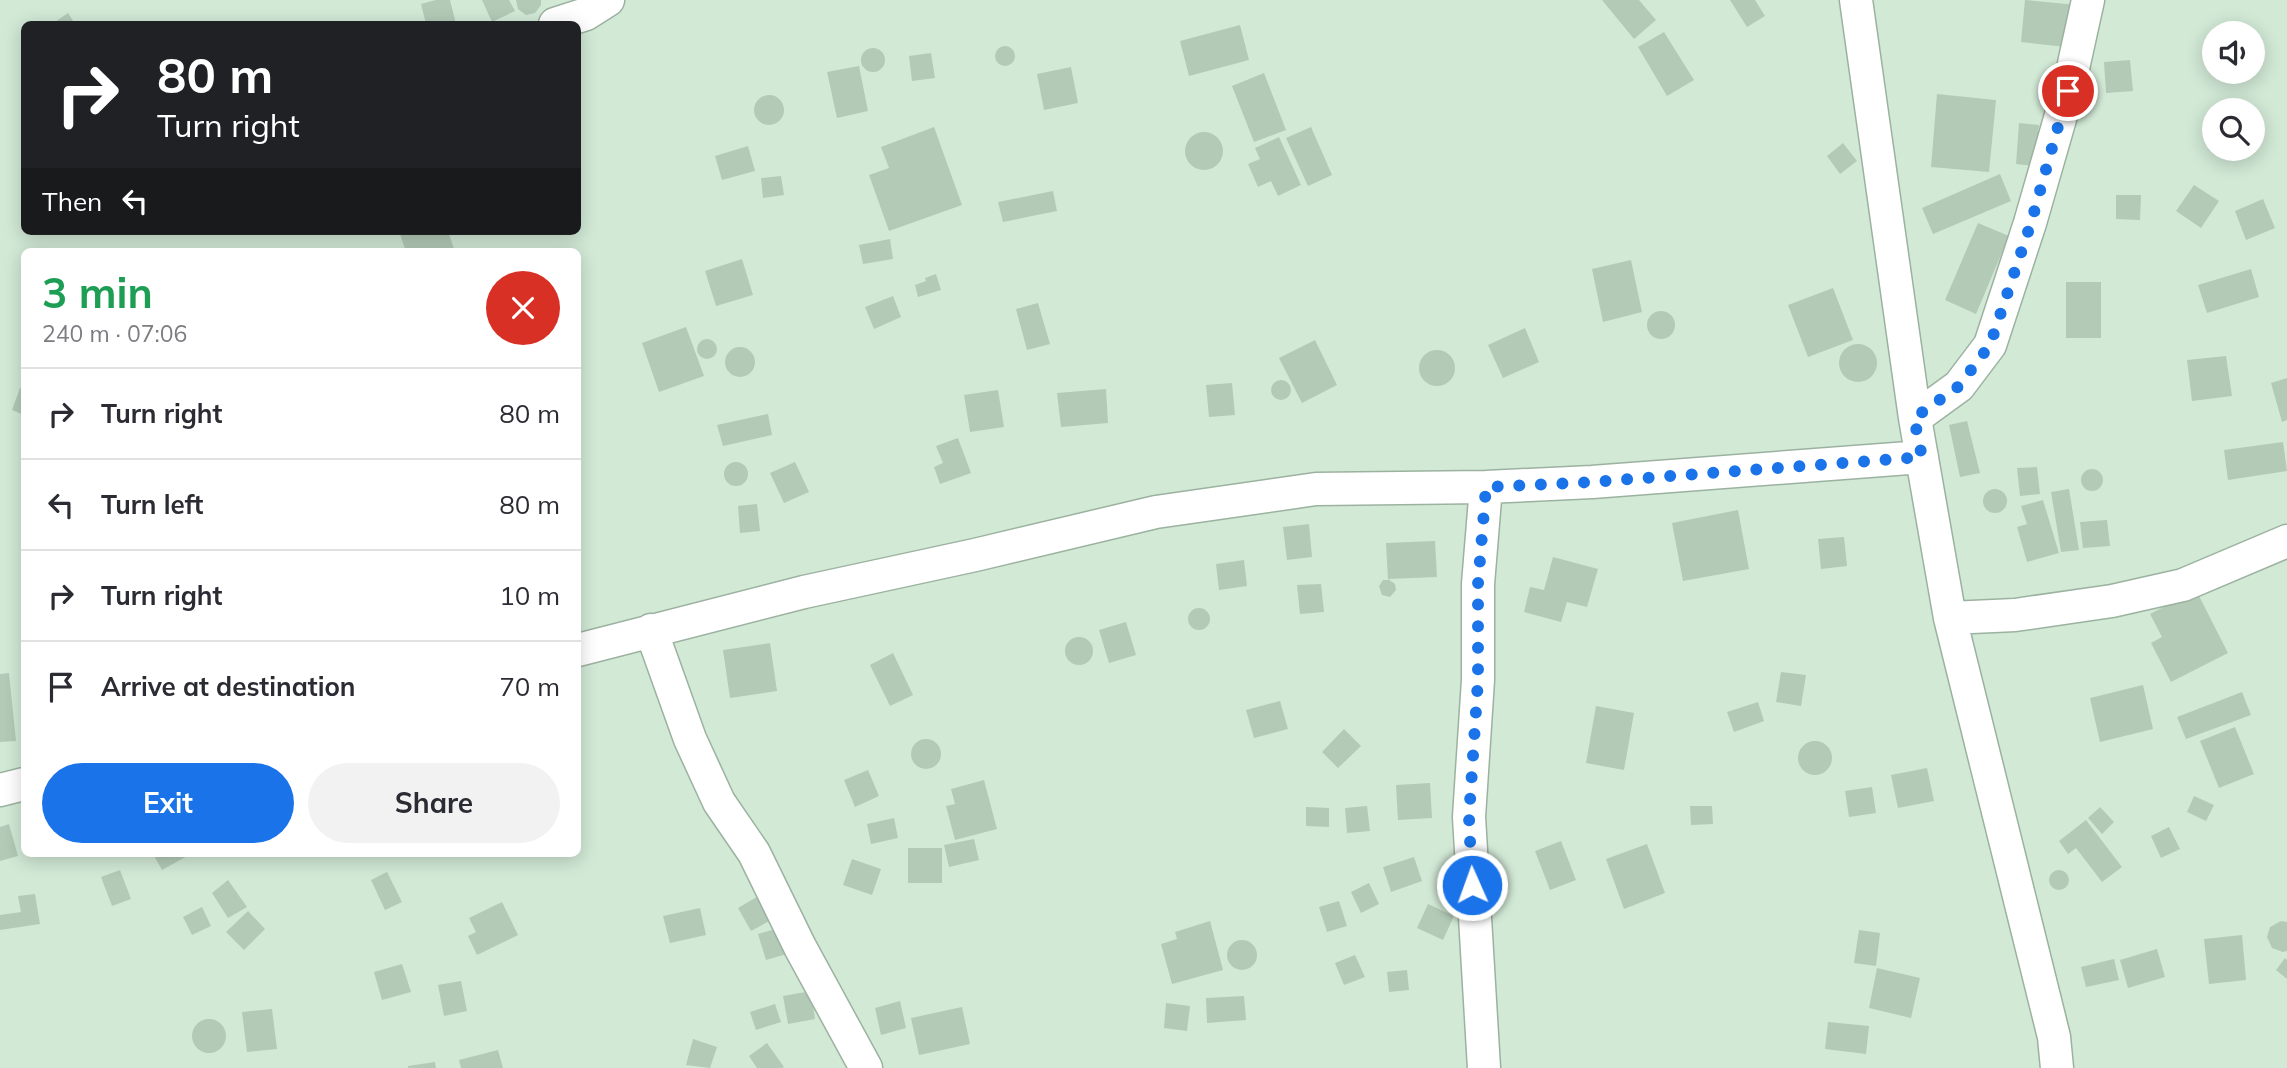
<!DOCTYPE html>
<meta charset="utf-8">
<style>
:root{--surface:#fff;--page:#f2f2f3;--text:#2b2b33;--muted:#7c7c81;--line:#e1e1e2;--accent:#1a73e8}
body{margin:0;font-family:Mulish,sans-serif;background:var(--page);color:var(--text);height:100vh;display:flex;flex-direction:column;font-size:26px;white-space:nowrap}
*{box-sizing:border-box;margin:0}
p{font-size:23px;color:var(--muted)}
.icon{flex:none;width:38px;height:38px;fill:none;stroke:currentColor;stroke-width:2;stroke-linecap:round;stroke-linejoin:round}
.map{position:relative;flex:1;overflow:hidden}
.drawer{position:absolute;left:21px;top:248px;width:560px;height:609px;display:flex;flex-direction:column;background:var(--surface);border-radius:10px;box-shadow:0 4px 18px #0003}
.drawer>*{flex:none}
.banner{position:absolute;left:21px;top:21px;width:560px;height:214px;border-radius:10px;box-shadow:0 4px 18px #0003;background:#202124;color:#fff;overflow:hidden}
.buttons{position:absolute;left:2202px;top:21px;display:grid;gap:14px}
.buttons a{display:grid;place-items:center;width:63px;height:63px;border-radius:50%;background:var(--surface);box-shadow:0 4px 18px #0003;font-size:35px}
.pin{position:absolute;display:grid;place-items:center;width:60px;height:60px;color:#fff;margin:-30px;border:4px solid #fff;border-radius:50%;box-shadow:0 2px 7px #0007}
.me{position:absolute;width:77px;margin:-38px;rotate:358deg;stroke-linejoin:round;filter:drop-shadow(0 0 5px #0008)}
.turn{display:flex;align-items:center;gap:24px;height:147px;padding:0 21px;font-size:32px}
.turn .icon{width:91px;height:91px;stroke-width:2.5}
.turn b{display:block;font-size:49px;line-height:60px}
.then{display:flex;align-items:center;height:66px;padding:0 21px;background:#0003;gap:14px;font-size:26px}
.round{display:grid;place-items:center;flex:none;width:74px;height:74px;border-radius:37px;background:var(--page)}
.head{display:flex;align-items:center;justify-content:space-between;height:119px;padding:0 21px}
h1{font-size:42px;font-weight:700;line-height:52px;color:#1e9e55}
.primary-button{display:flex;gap:14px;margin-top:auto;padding:14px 21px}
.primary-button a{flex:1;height:80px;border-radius:42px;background:var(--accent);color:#fff;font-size:28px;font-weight:700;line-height:80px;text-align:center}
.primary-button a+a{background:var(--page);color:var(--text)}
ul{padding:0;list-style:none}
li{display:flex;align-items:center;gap:21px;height:91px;padding:0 21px;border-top:2px solid var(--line)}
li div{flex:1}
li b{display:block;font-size:26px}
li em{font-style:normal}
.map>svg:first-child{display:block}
.building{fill:#b3cab7}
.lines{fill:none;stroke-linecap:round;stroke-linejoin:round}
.minor-casing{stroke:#9cb2a0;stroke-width:35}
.minor{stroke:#fff;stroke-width:32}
.route{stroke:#1a73e8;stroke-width:12;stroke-dasharray:0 21.6}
</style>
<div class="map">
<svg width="2287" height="1068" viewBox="0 0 2287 1068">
<rect width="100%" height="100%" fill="#d2e9d6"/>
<!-- building -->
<path class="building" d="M 436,0 L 450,0 L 456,24 L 426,24 L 421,4 Z
M 482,0 L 509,0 L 515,11 L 492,22 Z
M 516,0 L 541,0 L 541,5 L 535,13 L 526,15 L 518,9 Z
M 1602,0 L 1639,0 L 1656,20 L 1634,39 Z
M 1730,0 L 1755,0 L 1765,16 L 1747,27 Z
M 2025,0 L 2078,5 L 2074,48 L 2021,42 Z
M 68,13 L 75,24 L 52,24 Z
M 1240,25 L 1249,60 L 1189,76 L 1180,41 Z
M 1664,32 L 1694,80 L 1667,96 L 1638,47 Z
M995 56a10 10 0 1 1 20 0a10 10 0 1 1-20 0Z
M861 60a12 12 0 1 1 24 0a12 12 0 1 1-24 0Z
M 931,53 L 935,78 L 912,81 L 909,56 Z
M 2130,60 L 2133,91 L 2106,93 L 2104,62 Z
M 859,66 L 868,111 L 837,118 L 827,72 Z
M 1071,67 L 1078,103 L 1044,110 L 1037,74 Z
M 1264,73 L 1286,130 L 1254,142 L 1232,86 Z
M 1937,94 L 1996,100 L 1989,172 L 1931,167 Z
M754 110a15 15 0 1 1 30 0a15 15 0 1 1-30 0Z
M 2019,123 L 2039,125 L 2035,166 L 2016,164 Z
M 934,127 L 962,205 L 889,231 L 869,175 L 889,168 L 881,147 Z
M 1311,127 L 1332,175 L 1308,186 L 1286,138 Z
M1185 151a19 19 0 1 1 38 0a19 19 0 1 1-38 0Z
M 1279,137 L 1301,185 L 1278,196 L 1271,181 L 1258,187 L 1248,164 L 1260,159 L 1255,148 Z
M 1843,143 L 1857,161 L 1840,174 L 1827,156 Z
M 748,146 L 755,171 L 722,180 L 715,156 Z
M 2000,174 L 2011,201 L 1933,234 L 1922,208 Z
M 781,176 L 784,195 L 763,198 L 761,178 Z
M 2194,185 L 2219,201 L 2201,228 L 2176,211 Z
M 1053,191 L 1057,211 L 1003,222 L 998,202 Z
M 2116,195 L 2141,195 L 2140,220 L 2116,219 Z
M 2263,199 L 2275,228 L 2246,240 L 2235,211 Z
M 1978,223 L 2009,236 L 1976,314 L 1945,300 Z
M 410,231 L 448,231 L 455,252 L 406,252 L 400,234 Z
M 890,239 L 893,259 L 863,264 L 859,245 Z
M 742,259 L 753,295 L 716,306 L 705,271 Z
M 1631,260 L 1642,312 L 1603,322 L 1592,269 Z
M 2251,269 L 2259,297 L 2207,313 L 2198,285 Z
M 936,274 L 941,290 L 918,297 L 915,285 L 926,281 L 925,278 Z
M 2066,282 L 2101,282 L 2101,338 L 2066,338 Z
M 1833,288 L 1853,340 L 1808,357 L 1788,305 Z
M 893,296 L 901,317 L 874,329 L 865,307 Z
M 1038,303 L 1050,344 L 1027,350 L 1016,309 Z
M1647 325a14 14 0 1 1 28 0a14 14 0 1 1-28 0Z
M 686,327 L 704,376 L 659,392 L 642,343 Z
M 1525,328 L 1539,362 L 1503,378 L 1488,345 Z
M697 349a10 10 0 1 1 20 0a10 10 0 1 1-20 0Z
M 1315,340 L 1337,385 L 1302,403 L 1279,358 Z
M1839 363a19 19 0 1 1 38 0a19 19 0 1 1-38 0Z
M725 362a15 15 0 1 1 30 0a15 15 0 1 1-30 0Z
M1419 368a18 18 0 1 1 36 0a18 18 0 1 1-36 0Z
M 2226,356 L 2232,396 L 2192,401 L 2187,360 Z
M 2287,378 L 2287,420 L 2282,422 L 2271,383 Z
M1271 390a10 10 0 1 1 20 0a10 10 0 1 1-20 0Z
M 1232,383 L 1235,415 L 1209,417 L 1206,385 Z
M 20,388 L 24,389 L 24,415 L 12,410 Z
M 1106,389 L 1108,423 L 1061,427 L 1057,393 Z
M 998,390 L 1004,427 L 970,432 L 964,395 Z
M 768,414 L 772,435 L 723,446 L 717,425 Z
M 1967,421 L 1980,473 L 1960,477 L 1949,425 Z
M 958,438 L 971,473 L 940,484 L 934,467 L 943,463 L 936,446 Z
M 2283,442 L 2287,471 L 2228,480 L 2224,450 Z
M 795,462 L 809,492 L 784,503 L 770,473 Z
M724 474a12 12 0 1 1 24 0a12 12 0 1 1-24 0Z
M 2037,467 L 2040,494 L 2020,496 L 2017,468 Z
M2081 480a11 11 0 1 1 22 0a11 11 0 1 1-22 0Z
M1983 501a12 12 0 1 1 24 0a12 12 0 1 1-24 0Z
M 2069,489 L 2079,550 L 2061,552 L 2051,492 Z
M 2043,500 L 2059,553 L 2027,562 L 2017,527 L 2027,524 L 2021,506 Z
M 757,504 L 760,531 L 740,533 L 738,506 Z
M 1738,510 L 1749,569 L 1683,581 L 1672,523 Z
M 2107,520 L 2110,546 L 2083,548 L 2080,522 Z
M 1309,524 L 1312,557 L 1287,560 L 1283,527 Z
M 1844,537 L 1847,566 L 1821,569 L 1818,539 Z
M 1435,541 L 1437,577 L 1388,579 L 1395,584 L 1396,590 L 1390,597 L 1382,595 L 1379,586 L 1383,580 L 1388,580 L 1386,543 Z
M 1553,557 L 1598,569 L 1587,607 L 1567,602 L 1561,622 L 1524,612 L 1530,587 L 1544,590 Z
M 1244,560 L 1247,586 L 1219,590 L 1216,564 Z
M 1321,584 L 1324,612 L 1300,614 L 1297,585 Z
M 2196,590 L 2228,653 L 2171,682 L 2151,643 L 2162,637 L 2150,614 Z
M1188 619a11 11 0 1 1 22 0a11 11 0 1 1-22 0Z
M 1126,622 L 1136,655 L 1109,663 L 1099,630 Z
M1065 651a14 14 0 1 1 28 0a14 14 0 1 1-28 0Z
M 770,643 L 777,691 L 730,698 L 723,650 Z
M 893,653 L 913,695 L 890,706 L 870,665 Z
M 1781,672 L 1806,675 L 1801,706 L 1776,702 Z
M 9,673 L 16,741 L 0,742 L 0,674 Z
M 2143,685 L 2153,729 L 2100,742 L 2090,698 Z
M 2242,692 L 2251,715 L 2186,739 L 2177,717 Z
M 1280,701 L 1288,729 L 1254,738 L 1246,710 Z
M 1758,702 L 1764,721 L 1734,732 L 1727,712 Z
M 1596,706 L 1634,713 L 1624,770 L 1586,763 Z
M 2235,727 L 2254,774 L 2219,788 L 2200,741 Z
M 1344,729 L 1361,746 L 1338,768 L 1322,752 Z
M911 754a15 15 0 1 1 30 0a15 15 0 1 1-30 0Z
M1798 758a17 17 0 1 1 34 0a17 17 0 1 1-34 0Z
M 1927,768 L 1934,801 L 1898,808 L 1891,775 Z
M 868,770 L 879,796 L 855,807 L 844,780 Z
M 984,780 L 997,829 L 955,840 L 946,806 L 955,804 L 951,789 Z
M 1430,783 L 1432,818 L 1398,820 L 1396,785 Z
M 1872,787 L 1876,813 L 1849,817 L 1845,791 Z
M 2194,796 L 2214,805 L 2206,821 L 2187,812 Z
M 1367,806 L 1370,831 L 1347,833 L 1345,808 Z
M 1690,806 L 1712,806 L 1713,824 L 1691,825 Z
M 1306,807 L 1329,808 L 1329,827 L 1306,826 Z
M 2100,807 L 2114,822 L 2102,834 L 2088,818 Z
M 894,818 L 898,838 L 871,844 L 867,824 Z
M 2086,820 L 2122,867 L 2102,882 L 2076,848 L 2068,854 L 2059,841 Z
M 9,824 L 18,856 L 0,861 L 0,827 Z
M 2169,827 L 2180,849 L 2161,858 L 2151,836 Z
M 974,839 L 979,860 L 949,867 L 944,845 Z
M 1561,841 L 1576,880 L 1550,890 L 1535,851 Z
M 1647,844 L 1665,893 L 1624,909 L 1606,859 Z
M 908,848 L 942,848 L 942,883 L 908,883 Z
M 153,854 L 191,854 L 162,870 Z
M 1414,857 L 1422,881 L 1391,892 L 1383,867 Z
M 852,859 L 881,869 L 872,895 L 843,885 Z
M2049 880a10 10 0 1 1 20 0a10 10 0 1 1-20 0Z
M 120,870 L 131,899 L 112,906 L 101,877 Z
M 387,872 L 402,902 L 385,910 L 371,880 Z
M 228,880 L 247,907 L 228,918 L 212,893 Z
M 1369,883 L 1379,904 L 1361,913 L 1351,892 Z
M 35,894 L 40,924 L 0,930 L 0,915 L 21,912 L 18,896 Z
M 760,895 L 773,919 L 751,931 L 738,908 Z
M 1339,901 L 1347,926 L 1327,932 L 1319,907 Z
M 502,902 L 518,935 L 477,955 L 468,936 L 476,932 L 469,918 Z
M 1428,904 L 1454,916 L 1443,940 L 1417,928 Z
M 202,907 L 211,926 L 192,935 L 183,917 Z
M 700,908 L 706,935 L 670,943 L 663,916 Z
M 248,911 L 265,929 L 244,950 L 226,932 Z
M 1210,921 L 1223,970 L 1172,984 L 1161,944 L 1177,939 L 1175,932 Z
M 2281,921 L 2287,922 L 2287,951 L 2283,952 L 2272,948 L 2267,937 L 2270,927 Z
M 779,928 L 787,954 L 766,960 L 758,934 Z
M 1859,930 L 1880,933 L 1876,966 L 1854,963 Z
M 2242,935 L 2246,980 L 2209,984 L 2204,939 Z
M1227 955a15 15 0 1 1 30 0a15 15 0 1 1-30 0Z
M 2157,949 L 2165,977 L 2128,988 L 2120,960 Z
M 1355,955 L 1365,977 L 1344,985 L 1335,963 Z
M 2285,958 L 2287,960 L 2287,979 L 2276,970 Z
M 2114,959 L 2119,980 L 2086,987 L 2081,967 Z
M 402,964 L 411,992 L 382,1000 L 374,972 Z
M 1877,968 L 1920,978 L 1911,1018 L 1869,1008 Z
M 1407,970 L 1409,990 L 1389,992 L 1387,972 Z
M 461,981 L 467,1011 L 444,1016 L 438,985 Z
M 811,991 L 815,1019 L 788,1024 L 783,996 Z
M 1244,996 L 1246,1020 L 1207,1023 L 1206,998 Z
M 900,1001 L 906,1028 L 881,1035 L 875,1008 Z
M 1166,1003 L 1190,1006 L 1187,1031 L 1164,1028 Z
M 775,1004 L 781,1022 L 756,1030 L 750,1012 Z
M 962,1007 L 970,1044 L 919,1055 L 911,1018 Z
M 272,1009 L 277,1049 L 247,1052 L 242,1012 Z
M192 1036a17 17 0 1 1 34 0a17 17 0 1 1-34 0Z
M 1828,1022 L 1869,1026 L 1866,1054 L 1825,1049 Z
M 693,1039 L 717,1047 L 710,1068 L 686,1065 Z
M 767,1043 L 784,1067 L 782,1068 L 757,1068 L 749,1056 Z
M 498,1050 L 503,1068 L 461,1068 L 459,1060 Z
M 435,1062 L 436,1068 L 408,1068 L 408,1066 Z"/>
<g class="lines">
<defs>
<path id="minor" d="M 1856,0 L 1915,418 L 1950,618 L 2054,1037 L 2057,1068
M 555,24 L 586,14 L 608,0
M 1915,418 L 1959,386 L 1990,345 L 2030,223 L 2068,91 L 2088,0
M 1950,618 L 2015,615 L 2112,601 L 2183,585 L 2287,541
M 651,630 L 690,739 L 719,802 L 754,853 L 800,947 L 866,1068
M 578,650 L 804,592 L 975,555 L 1156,512 L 1316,489 L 1486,487 L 1592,482 L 1922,457
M 0,790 L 24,784
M 1484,1068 L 1469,817 L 1478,680 L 1478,584 L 1486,487"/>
</defs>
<!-- minor casing -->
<use href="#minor" class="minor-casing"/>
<!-- minor -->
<use href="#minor" class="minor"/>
</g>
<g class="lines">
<!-- route -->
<path class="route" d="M 1472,885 L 1469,817 L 1478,680 L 1478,584 L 1486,487 L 1592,482 L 1922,457 L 1914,418 L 1959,386 L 1990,345 L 2031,223 L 2068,91"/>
</g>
</svg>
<div class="buttons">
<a><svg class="icon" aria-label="sound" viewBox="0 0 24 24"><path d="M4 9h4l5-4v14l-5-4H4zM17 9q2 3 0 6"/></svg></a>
<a><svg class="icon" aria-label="search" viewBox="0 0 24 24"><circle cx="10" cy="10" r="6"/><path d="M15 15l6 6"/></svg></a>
</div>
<div class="pin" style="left:2068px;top:91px;background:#d93025"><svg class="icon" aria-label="arrive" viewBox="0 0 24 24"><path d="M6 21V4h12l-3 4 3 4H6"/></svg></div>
<svg class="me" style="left:1472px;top:885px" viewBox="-20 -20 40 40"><circle r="17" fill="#1a73e8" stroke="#fff" stroke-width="3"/><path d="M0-11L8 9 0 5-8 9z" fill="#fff"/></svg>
<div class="banner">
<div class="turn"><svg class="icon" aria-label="right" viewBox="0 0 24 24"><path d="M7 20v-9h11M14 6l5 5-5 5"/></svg><div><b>80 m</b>Turn right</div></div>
<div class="then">Then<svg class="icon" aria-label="left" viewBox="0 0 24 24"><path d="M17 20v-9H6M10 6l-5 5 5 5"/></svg></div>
</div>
<section class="drawer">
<div class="head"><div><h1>3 min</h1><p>240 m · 07:06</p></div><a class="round" style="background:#d93025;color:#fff"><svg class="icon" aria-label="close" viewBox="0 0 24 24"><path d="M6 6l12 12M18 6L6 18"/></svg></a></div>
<ul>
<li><svg class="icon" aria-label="right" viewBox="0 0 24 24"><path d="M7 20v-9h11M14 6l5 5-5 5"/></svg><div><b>Turn right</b></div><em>80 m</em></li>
<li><svg class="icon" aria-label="left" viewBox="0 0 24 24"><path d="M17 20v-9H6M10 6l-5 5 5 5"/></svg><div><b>Turn left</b></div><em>80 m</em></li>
<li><svg class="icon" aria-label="right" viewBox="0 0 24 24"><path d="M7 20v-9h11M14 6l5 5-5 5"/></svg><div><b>Turn right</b></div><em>10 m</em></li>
<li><svg class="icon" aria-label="arrive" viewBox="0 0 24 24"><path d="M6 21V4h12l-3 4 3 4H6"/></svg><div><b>Arrive at destination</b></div><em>70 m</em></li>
</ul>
<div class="primary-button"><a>Exit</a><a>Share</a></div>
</section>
</div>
